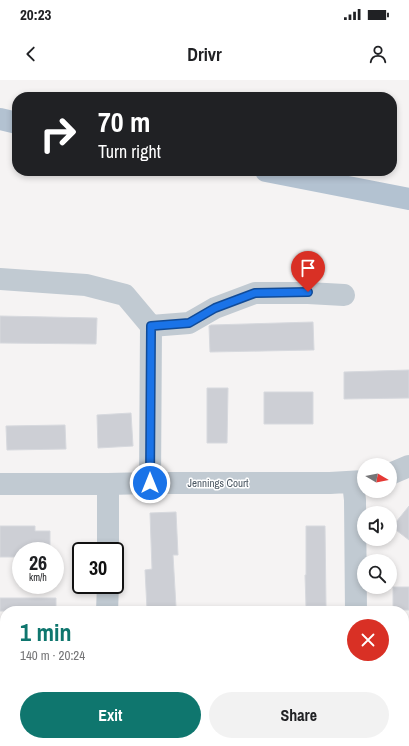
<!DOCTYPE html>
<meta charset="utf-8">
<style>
:root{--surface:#fff;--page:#f2f2f2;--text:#202124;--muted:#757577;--accent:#0f766e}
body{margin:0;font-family:"Archivo Narrow",sans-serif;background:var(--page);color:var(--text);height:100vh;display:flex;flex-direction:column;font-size:15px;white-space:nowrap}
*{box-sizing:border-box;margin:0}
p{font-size:13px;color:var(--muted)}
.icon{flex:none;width:22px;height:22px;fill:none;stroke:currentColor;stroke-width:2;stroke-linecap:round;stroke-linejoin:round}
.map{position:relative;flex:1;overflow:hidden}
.sheet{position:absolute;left:0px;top:526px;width:409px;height:140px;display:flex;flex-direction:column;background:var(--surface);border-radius:16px 16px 0 0;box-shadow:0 2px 6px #0003}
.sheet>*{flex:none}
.banner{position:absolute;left:12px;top:12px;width:385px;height:84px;border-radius:16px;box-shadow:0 2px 6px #0003;background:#202124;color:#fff;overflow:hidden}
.needle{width:26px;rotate:100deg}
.tools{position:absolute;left:357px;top:378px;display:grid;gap:8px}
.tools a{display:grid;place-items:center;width:40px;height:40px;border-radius:50%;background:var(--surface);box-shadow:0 2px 6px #0003;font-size:20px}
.speed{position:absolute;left:12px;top:462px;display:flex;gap:8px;font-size:20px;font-weight:700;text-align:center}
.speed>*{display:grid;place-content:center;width:52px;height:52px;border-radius:50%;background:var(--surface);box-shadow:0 2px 6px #0003;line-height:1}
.speed small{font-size:10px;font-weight:400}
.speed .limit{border:2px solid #111;border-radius:6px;background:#fff;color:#111}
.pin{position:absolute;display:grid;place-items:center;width:34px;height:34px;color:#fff;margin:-41px -17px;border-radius:50% 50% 50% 0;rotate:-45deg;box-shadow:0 0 4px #0007}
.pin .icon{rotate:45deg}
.me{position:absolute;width:44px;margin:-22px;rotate:0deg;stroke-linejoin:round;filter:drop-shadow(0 0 3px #0008)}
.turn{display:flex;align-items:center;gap:14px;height:84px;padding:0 20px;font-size:18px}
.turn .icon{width:52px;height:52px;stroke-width:2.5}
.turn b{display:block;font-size:28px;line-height:34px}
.round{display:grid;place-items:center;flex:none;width:42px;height:42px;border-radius:21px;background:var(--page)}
.summary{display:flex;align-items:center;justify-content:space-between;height:68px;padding:0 20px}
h1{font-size:24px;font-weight:800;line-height:30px;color:var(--accent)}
.primary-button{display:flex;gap:8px;margin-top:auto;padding:8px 20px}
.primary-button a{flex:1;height:46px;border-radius:24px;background:var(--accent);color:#fff;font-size:16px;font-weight:800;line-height:46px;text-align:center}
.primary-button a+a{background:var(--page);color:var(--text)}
.status{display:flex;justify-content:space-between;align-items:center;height:28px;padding:0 20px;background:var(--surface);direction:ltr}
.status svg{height:11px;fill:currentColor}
header{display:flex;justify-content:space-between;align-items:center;height:52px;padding:0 20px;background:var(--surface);font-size:18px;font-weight:800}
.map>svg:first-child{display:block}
.building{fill:#cdcfd5;stroke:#d7d9de}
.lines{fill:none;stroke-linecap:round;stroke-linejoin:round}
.minor{stroke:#c1cad2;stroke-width:22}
.major{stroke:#b3c2d1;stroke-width:22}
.route-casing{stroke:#114b97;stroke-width:10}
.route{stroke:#1a73e8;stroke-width:7}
.labels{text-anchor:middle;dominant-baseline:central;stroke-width:3;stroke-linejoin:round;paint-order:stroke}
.street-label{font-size:11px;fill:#4a5661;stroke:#fff}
</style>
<div class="status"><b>20:23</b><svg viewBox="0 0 49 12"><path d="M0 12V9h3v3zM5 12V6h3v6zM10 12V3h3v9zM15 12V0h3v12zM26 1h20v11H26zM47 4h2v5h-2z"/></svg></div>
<header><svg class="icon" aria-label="back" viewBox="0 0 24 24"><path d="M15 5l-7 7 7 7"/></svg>Drivr<svg class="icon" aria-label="person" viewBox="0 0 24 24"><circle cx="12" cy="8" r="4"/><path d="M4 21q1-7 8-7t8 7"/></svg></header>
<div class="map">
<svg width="409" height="666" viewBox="0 0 409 666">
<rect width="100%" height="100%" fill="#f5f3f3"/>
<!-- building -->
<path class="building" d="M 0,236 L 97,238 L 96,264 L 0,263 Z
M 313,242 L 314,270 L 210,272 L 209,246 L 211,245 Z
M 409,290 L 409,318 L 344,319 L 344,292 Z
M 207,308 L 228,308 L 227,363 L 207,363 Z
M 264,312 L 313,312 L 313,344 L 264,344 Z
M 131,333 L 133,366 L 98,368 L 97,335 Z
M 65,345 L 66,369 L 7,370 L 6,346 Z
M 409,426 L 409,460 L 392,447 Z
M 176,432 L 178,475 L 173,475 L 176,527 L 147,529 L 145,490 L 152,489 L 150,433 Z
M 0,446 L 35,446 L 35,451 L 50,451 L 50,471 L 21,471 L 21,477 L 0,477 Z
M 306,446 L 325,446 L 326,526 L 306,526 L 305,495 L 306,495 Z
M 393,507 L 409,507 L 409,530 L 393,530 Z
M 0,518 L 56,518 L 56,531 L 0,531 Z"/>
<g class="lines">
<!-- minor -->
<path class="minor" d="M 0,199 L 86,205 L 125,215 L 151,246
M 151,246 L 189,243 L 215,228 L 255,213 L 308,213 L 344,215
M 390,394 L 409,386
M 353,402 L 355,420 L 356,531
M 150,403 L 151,246
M 0,404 L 108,404 L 150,403 L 330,403 L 364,401
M 108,471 L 108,404
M 107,531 L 108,505
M 0,603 L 3,666
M 107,661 L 107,666
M 357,661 L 357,666"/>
<!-- major -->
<path class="major" d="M 0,39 L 17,43
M 266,91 L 409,119"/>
</g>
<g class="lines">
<defs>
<path id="route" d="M 150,403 L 151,246 L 189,243 L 215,228 L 255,213 L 308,212"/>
</defs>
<!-- route casing -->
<use href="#route" class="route-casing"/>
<!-- route -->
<use href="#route" class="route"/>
</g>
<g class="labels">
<!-- street labels -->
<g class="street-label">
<text x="218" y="403">Jennings Court</text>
</g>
</g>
</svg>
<div class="tools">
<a><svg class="needle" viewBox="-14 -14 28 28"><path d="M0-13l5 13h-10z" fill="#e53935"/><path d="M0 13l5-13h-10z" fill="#757577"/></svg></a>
<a><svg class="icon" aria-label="sound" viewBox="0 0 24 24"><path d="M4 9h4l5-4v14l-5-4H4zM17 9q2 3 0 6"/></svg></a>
<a><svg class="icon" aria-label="search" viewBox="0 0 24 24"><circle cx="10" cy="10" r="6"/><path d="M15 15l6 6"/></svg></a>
</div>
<div class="speed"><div>26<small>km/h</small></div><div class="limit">30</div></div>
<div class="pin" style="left:308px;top:212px;background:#d93025"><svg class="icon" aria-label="arrive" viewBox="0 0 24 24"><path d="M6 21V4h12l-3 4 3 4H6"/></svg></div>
<svg class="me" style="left:150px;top:403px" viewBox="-20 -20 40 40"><circle r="17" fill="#1a73e8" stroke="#fff" stroke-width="3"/><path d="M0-11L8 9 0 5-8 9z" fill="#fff"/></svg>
<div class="banner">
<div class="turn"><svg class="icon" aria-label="right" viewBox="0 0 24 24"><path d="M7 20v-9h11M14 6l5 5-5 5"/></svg><div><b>70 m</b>Turn right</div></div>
</div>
<section class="sheet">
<div class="summary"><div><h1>1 min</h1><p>140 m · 20:24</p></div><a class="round" style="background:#d93025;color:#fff"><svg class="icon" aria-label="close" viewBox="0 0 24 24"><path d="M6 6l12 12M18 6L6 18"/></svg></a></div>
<div class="primary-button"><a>Exit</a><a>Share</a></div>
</section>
</div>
